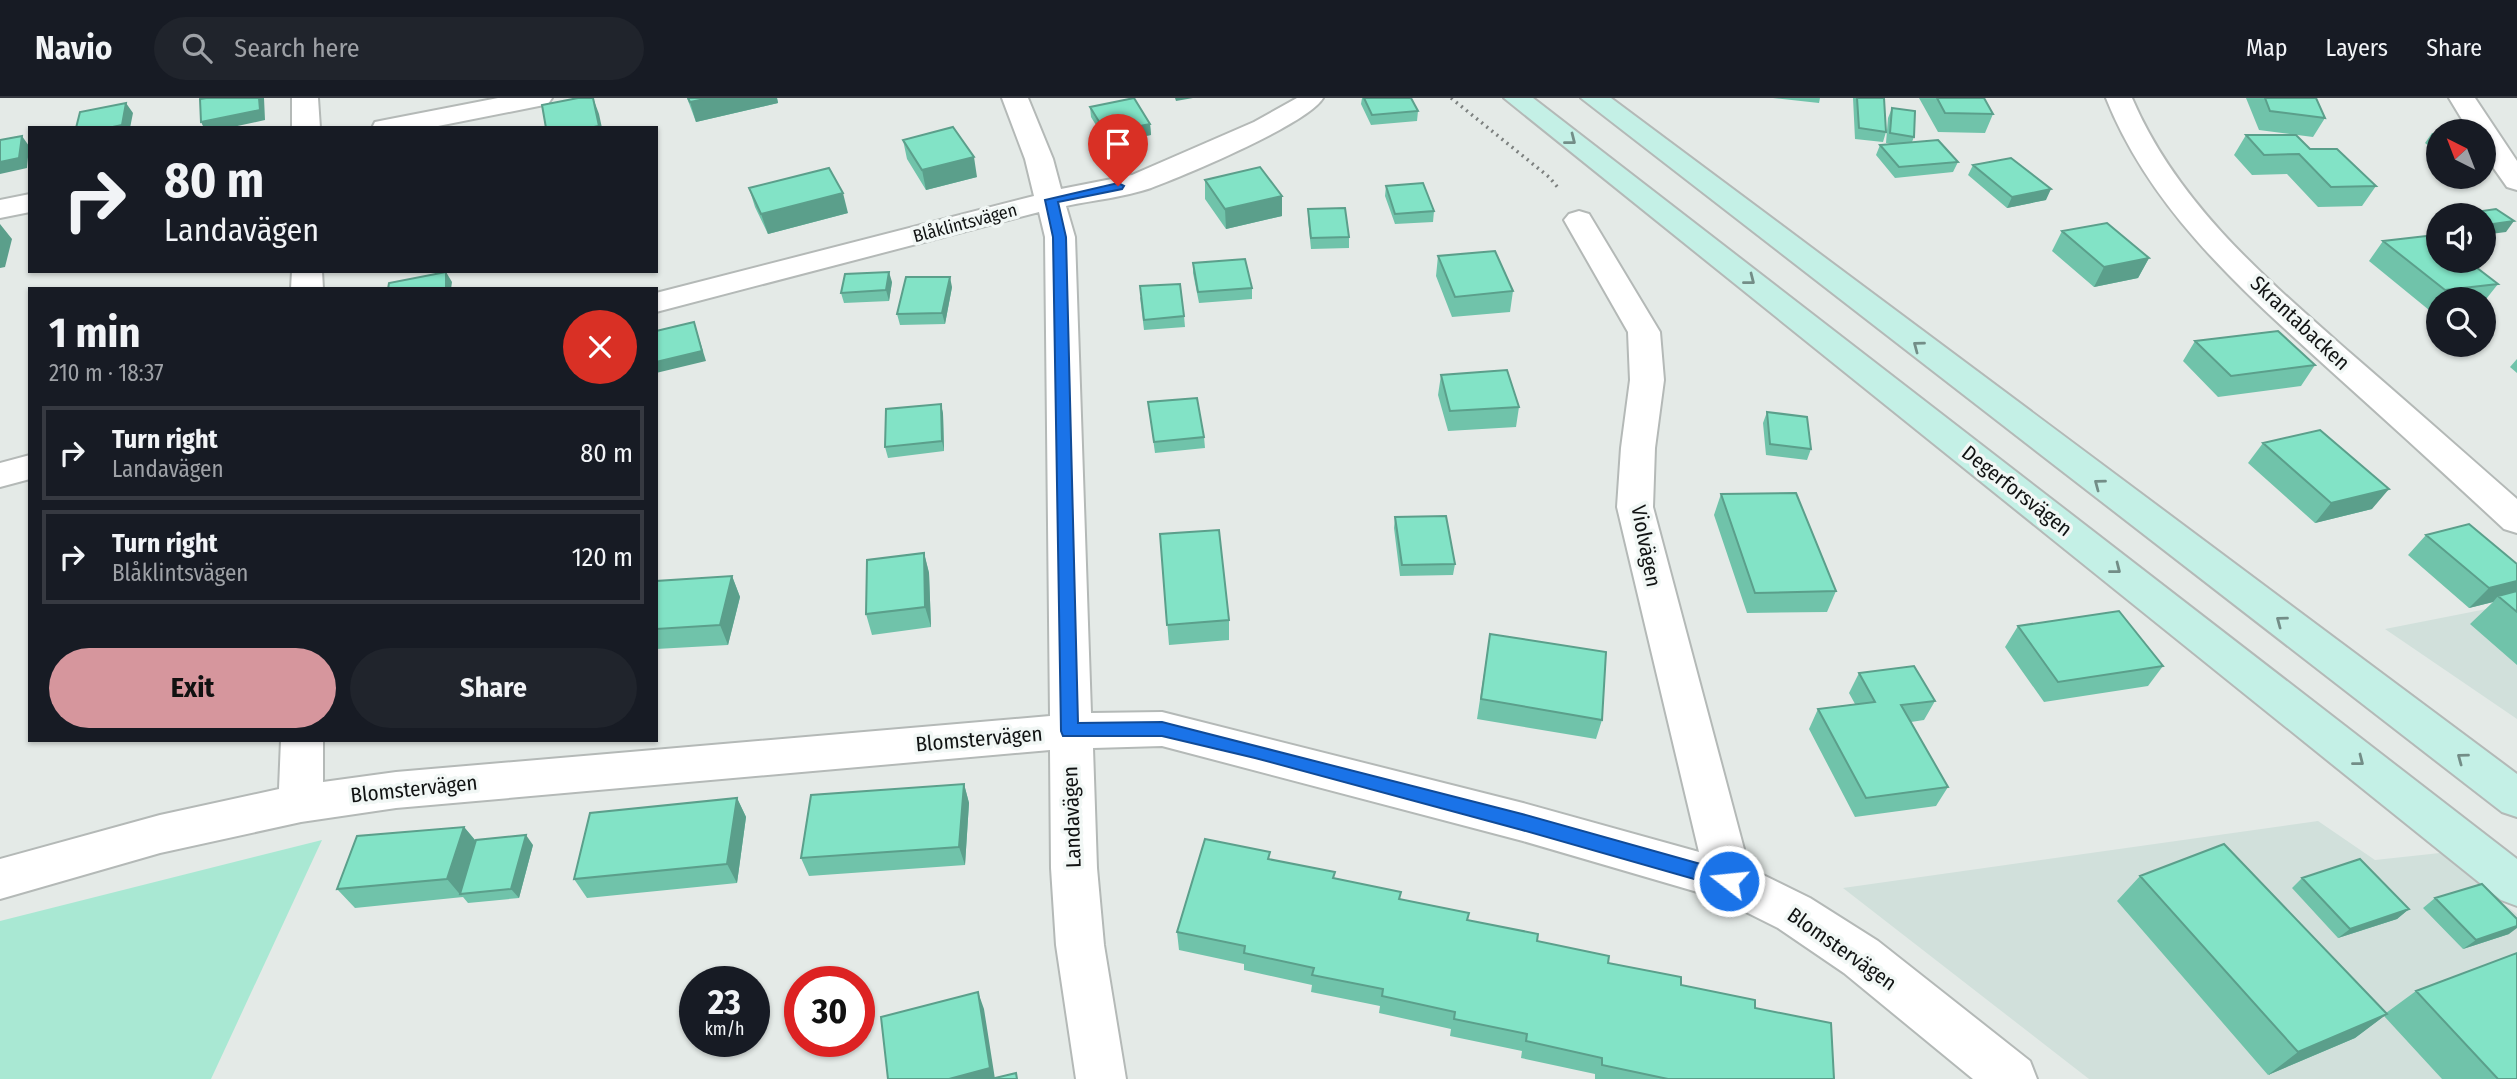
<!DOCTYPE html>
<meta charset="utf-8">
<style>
:root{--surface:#171b24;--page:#20242c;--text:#f1f3f6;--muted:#9ea1a6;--line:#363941;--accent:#d6969d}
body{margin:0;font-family:"Fira Sans Condensed",sans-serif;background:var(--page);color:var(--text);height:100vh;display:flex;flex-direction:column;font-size:26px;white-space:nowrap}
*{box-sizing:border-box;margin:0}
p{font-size:23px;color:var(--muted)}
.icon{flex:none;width:38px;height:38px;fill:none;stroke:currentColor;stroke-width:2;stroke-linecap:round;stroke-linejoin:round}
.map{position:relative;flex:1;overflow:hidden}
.panel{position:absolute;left:28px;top:189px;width:630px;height:455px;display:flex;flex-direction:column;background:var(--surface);border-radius:0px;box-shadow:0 2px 5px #0004}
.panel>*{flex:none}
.guide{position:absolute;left:28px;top:28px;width:630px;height:147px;border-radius:0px;box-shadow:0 2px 5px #0004;background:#171b24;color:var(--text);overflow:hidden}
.needle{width:46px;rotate:318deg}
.controls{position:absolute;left:2426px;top:21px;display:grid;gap:14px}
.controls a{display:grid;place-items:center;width:70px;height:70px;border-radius:50%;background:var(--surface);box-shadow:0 2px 5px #0004;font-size:35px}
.speed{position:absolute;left:679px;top:868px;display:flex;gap:14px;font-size:35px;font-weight:700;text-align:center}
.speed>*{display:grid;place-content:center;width:91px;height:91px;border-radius:50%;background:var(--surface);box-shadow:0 2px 5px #0004;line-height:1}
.speed small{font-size:18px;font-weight:400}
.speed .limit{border:10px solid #d22;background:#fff;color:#111}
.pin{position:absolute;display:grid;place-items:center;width:60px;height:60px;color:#fff;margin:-72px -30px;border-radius:50% 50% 50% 0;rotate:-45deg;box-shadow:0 0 7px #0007}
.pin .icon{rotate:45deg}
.me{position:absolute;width:77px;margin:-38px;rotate:286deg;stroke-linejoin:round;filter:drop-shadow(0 0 5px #0008)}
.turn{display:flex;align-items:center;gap:24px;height:147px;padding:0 21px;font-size:32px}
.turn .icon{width:91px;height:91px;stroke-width:2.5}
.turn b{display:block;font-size:49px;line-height:60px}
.round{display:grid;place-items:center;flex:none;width:74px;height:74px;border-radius:37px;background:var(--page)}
.summary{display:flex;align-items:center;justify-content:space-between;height:119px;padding:0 21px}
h1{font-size:42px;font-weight:700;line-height:52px}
.cta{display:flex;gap:14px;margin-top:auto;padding:14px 21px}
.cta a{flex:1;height:80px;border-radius:42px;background:var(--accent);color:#111;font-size:28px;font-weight:700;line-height:80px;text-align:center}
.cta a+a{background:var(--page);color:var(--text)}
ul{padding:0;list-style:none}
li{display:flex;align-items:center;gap:21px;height:94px;margin:0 14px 10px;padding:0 7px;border:4px solid var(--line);border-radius:0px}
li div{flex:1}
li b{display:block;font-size:26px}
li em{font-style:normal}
header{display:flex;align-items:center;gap:42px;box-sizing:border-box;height:98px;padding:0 35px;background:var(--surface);border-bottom:2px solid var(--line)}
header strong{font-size:33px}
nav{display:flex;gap:38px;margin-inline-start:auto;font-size:24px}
.search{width:490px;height:63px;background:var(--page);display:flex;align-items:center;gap:18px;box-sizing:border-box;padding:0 24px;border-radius:38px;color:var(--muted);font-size:26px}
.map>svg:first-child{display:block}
.built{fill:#d1e0db}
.green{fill:#a9e8d3}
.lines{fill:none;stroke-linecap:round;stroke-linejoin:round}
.street-casing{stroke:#b4b9b7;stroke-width:4}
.secondary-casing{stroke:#b4b9b7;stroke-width:4}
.path{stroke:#7c807f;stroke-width:3.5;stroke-dasharray:2 4.5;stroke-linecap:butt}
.street{fill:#fff;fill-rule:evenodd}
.secondary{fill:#c4f0e6;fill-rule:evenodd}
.wall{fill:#70c3aa}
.shaded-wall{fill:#5b9f8b}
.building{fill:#82e3c6;stroke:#5b9f8b;stroke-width:2}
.oneway{stroke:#738d87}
.route{fill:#1a73e8;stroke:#114b97;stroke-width:2}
.labels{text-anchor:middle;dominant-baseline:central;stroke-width:7;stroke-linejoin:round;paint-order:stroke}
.far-street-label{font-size:18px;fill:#111313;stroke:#f1f7f5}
.street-label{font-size:21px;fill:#111313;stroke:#f1f7f5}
</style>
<header>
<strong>Navio</strong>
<div class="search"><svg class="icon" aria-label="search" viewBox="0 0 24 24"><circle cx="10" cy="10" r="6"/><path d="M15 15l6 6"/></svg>Search here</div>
<nav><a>Map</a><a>Layers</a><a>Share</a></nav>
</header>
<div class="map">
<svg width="2517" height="981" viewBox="0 0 2517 981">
<rect width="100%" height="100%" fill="#e4eae7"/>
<!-- built -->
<path class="built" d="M 2517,505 L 2517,621 L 2385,531 Z
M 2318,723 L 2375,762 L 2440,755 L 2517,816 L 2517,981 L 2089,981 L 1843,790 Z"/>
<!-- green -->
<path class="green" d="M 322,742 L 211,981 L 0,981 L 0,823 Z"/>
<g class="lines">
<defs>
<path id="street" d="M 292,0 L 318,0 L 320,30 L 292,30 Z
M 498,0 L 552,0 L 548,6 L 539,8 L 428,30 L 372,30 L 375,24 L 385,22 Z
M 1002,0 L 1028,0 L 1053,61 L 1061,91 L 1132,77 L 1254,24 L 1297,0 L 1323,0 C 1308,26 1185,77 1151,90 C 1125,99 1094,102 1066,108 L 1075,139 L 1091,615 L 1162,614 L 1523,705 L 1699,754 L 1617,409 L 1621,350 L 1630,282 L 1628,234 L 1564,122 L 1569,116 L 1579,113 L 1589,116 L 1660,234 L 1664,282 L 1655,350 L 1653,409 L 1749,770 L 1810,800 L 1878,843 L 2030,963 L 2037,981 L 1973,981 L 1844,875 L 1778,830 L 1718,800 L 1523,743 L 1162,648 L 1093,650 L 1097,770 L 1104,847 L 1126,981 L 1076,981 L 1056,847 L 1051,770 L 1050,652 L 396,710 L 301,724 L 160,755 L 0,801 L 0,761 L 160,717 L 279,691 L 281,642 L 323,642 L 323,684 L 396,674 L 1050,618 L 1045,139 L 1039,114 L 656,214 L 656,195 L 1034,98 L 1025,61 Z
M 2106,0 L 2132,0 C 2177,105 2264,179 2348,253 C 2405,302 2461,352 2517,401 L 2517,435 L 2504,431 C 2447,378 2389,325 2331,273 C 2243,193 2151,113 2106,0 Z
M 2449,0 L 2475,0 L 2517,63 L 2517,92 L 2507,89 L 2483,55 L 2483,33 L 2469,33 Z
M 30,96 L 30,114 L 0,120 L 0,102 Z
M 292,173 L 322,173 L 323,191 L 291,191 Z
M 30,357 L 30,381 L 0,389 L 0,365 Z"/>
<path id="secondary" d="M 1504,0 L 1533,0 L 2517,761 L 2517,808 L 2501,802 Z
M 1581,0 L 1611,0 L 2517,676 L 2517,719 L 2502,714 Z"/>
</defs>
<!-- street casing -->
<use href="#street" class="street-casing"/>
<!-- secondary casing -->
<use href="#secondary" class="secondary-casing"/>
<!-- path -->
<path class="path" d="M 1451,0 L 1549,79 L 1560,92"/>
<!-- street -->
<use href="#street" class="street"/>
<!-- secondary -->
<use href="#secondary" class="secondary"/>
</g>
<!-- wall -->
<path class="wall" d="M 687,0 L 777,0 L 778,5 L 696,24 Z
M 1362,0 L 1411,0 L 1418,13 L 1417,23 L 1371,27 L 1361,6 Z
M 1773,0 L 1820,0 L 1819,5 Z
M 1853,0 L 1884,0 L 1886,34 L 1883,44 L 1855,41 Z
M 1919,0 L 1984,0 L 1993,16 L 1985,35 L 1938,34 Z
M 2246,0 L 2316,0 L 2325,20 L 2313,39 L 2259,32 Z
M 1090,9 L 1150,26 L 1151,37 L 1107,45 L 1091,19 Z
M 1892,10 L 1914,39 L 1912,44 L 1958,64 L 1953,74 L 1895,80 L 1876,57 L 1880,47 L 1891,46 L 1886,45 L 1888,20 Z
M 2432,35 L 2438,35 L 2438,55 L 2425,45 Z
M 2246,37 L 2310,51 L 2376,88 L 2362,108 L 2318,109 L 2287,76 L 2252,77 L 2234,57 Z
M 903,42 L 977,79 L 926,92 L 907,61 Z
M 1973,67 L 2046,102 L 2007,110 L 1968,77 Z
M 1205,82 L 1282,118 L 1226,131 L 1205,101 Z
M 1386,88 L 1434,113 L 1433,124 L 1395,126 L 1385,98 Z
M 749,90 L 848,115 L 768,136 L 755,109 Z
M 1308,111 L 1349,139 L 1349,150 L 1311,151 L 1308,121 Z
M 2062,133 L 2149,160 L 2138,180 L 2094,189 L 2052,153 Z
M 2383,143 L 2498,186 L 2483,205 L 2483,201 L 2438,201 L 2438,211 L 2429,212 L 2369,163 Z
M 1438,158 L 1513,193 L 1510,214 L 1452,219 L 1436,178 Z
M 1193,165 L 1252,190 L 1252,201 L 1199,205 L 1193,175 Z
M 892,184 L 889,203 L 844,205 L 841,195 Z
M 952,189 L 945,226 L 900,227 L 897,216 Z
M 1140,199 L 1184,218 L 1185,229 L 1144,232 Z
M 2195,243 L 2315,267 L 2301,288 L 2218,299 L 2183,263 Z
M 2517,261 L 2517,275 L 2510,269 Z
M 1441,277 L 1519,309 L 1516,329 L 1448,333 L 1438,297 Z
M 1148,304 L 1204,339 L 1205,350 L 1155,355 Z
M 941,306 L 943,316 L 944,353 L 888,360 L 885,349 Z
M 1767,314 L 1811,351 L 1807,362 L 1766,357 L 1763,325 Z
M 2263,345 L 2372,411 L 2315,425 L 2248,365 Z
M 1721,396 L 1836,493 L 1827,514 L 1747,515 L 1714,417 Z
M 1395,419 L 1455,466 L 1453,477 L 1400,478 L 1394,430 Z
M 1160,436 L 1229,522 L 1229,542 L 1169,547 Z
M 2426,437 L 2517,466 L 2517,567 L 2470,526 L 2493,504 L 2469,510 L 2408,457 Z
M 924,455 L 929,475 L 931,529 L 872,537 L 866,516 Z
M 732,478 L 740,499 L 728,547 L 656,551 L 656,483 Z
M 2018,528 L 2163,568 L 2148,588 L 2044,604 L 2005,549 Z
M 1490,536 L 1602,622 L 1596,641 L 1477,621 Z
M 1859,575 L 1935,603 L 1924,622 L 1911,624 L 1948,689 L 1936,708 L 1855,719 L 1809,631 L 1818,611 L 1855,606 L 1849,595 Z
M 964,686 L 969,705 L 965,767 L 809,778 L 801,760 Z
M 737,700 L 746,719 L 737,785 L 587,800 L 574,781 Z
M 464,729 L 476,743 L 533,747 L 519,800 L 468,805 L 463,799 L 355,810 L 337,791 Z
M 1270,761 L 1755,910 L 1834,981 L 1595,981 L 1595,976 L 1521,960 L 1522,953 L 1450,938 L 1451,931 L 1379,915 L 1380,908 L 1311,894 L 1312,887 L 1244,872 L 1244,866 L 1179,852 L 1177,834 Z
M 2140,778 L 2386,915 L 2416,893 L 2517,981 L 2442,981 L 2384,918 L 2355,940 L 2268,977 L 2117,803 Z
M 2302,780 L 2409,811 L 2397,821 L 2338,840 L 2292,790 Z
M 2435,800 L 2509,836 L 2463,851 L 2423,810 Z"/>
<!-- shaded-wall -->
<path class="shaded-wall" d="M 259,0 L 264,0 L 265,22 L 228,30 L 204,30 L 201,24 Z
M 593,0 L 599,16 L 602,30 L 589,30 Z
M 710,0 L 777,0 L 778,5 L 696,24 L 690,4 Z
M 1175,0 L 1193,0 L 1176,3 Z
M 126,5 L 133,15 L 130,30 L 108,30 Z
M 1150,26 L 1151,37 L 1107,45 L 1106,35 Z
M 22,38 L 29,48 L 27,70 L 0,76 L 0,64 Z
M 974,59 L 977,79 L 926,92 L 922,72 Z
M 2051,91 L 2046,102 L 2007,110 L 2012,99 Z
M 843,95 L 848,115 L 768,136 L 761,116 Z
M 1282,98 L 1282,118 L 1226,131 L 1225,111 Z
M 2514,123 L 2506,134 L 2483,137 L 2483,131 L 2486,127 Z
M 0,126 L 12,141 L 5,169 L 0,170 Z
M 2149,160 L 2138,180 L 2094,189 L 2104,169 Z
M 446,174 L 452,184 L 451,191 L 446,191 Z
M 889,174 L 892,184 L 889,203 L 886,192 Z
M 950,179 L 952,189 L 945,226 L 942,215 Z
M 694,224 L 706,263 L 656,275 L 656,264 Z
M 941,306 L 943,316 L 944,353 L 942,343 Z
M 2389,391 L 2372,411 L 2315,425 L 2331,405 Z
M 924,455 L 929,475 L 931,529 L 925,509 Z
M 732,478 L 740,499 L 728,547 L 720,527 Z
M 2517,483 L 2517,494 L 2498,498 L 2493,504 L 2469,510 L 2489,490 Z
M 964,686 L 969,705 L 965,767 L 959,749 Z
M 737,700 L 746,719 L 737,785 L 727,766 Z
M 464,729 L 479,747 L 460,796 L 463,800 L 447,781 Z
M 526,737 L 533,747 L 519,800 L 511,791 Z
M 2409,811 L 2397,821 L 2338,840 L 2350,831 Z
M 2517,828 L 2517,830 L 2509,836 L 2463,851 L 2476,842 Z
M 978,894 L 984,911 L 995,981 L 949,981 Z
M 2387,916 L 2355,940 L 2268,977 L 2298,954 Z"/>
<!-- building -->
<path class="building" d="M 206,0 L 259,0 L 260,12 L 201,24 L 200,1 Z
M 578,0 L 593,0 L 599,28 L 589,30 L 546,30 L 542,7 Z
M 688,0 L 710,0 L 690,4 Z
M 1134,0 L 1150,26 L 1106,35 L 1090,9 Z
M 1364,0 L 1411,0 L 1418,13 L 1372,17 Z
M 1857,0 L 1884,0 L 1886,34 L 1859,30 Z
M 1937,0 L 1984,0 L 1993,16 L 1945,15 Z
M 2265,0 L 2316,0 L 2325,20 L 2270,13 Z
M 126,5 L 122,27 L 108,30 L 76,30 L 80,14 Z
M 1892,10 L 1915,13 L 1914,39 L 1890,35 Z
M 953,29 L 974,59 L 922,72 L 903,42 Z
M 2246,37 L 2296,37 L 2310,51 L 2337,51 L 2376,88 L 2331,89 L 2299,56 L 2264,57 Z
M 22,38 L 19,60 L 0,64 L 0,42 Z
M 1938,42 L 1958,64 L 1899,69 L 1880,47 Z
M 2011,60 L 2051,91 L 2012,99 L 1973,67 Z
M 1260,69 L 1282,98 L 1225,111 L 1205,82 Z
M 829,70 L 843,95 L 761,116 L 749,90 Z
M 1423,85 L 1434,113 L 1395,116 L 1386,88 Z
M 1345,110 L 1349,139 L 1311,140 L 1308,111 Z
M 2496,111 L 2514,123 L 2486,127 L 2483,126 L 2483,117 L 2471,117 L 2468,115 Z
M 2107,125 L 2149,160 L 2104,169 L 2062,133 Z
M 2435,137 L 2438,139 L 2438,163 L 2468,163 L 2498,186 L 2445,192 L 2383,143 Z
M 1495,153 L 1513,193 L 1455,199 L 1438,158 Z
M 1245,161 L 1252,190 L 1198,194 L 1193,165 Z
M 446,174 L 446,191 L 388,191 L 389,185 Z
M 889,174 L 886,192 L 841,195 L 845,176 Z
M 906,179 L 950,179 L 942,215 L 897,216 Z
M 1180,186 L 1184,218 L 1144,222 L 1140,188 Z
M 694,224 L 702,253 L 656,264 L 656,233 Z
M 2278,233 L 2315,267 L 2231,278 L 2195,243 Z
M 1507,272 L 1519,309 L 1450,313 L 1441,277 Z
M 1197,300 L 1204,339 L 1154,344 L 1148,304 Z
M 941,306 L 942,343 L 885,349 L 886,311 Z
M 1767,314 L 1807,319 L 1811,351 L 1770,346 Z
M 2320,332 L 2389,391 L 2331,405 L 2263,345 Z
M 1796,395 L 1836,493 L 1755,495 L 1721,396 Z
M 1446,418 L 1455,466 L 1402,467 L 1395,419 Z
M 2469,426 L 2517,466 L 2517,483 L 2489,490 L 2426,437 Z
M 1219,432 L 1229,522 L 1167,527 L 1160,436 Z
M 924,455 L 925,509 L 866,516 L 867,462 Z
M 732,478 L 720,527 L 656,531 L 656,483 Z
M 2517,493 L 2517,514 L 2498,498 Z
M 2119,513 L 2163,568 L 2058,584 L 2018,528 Z
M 1490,536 L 1606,554 L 1602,622 L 1481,601 Z
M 1914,568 L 1935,603 L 1901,607 L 1948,689 L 1866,700 L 1818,611 L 1875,604 L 1859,575 Z
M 964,686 L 959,749 L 801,760 L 811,697 Z
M 737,700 L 727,766 L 574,781 L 590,715 Z
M 464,729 L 447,781 L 337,791 L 357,738 Z
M 526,737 L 511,791 L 460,796 L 476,742 Z
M 1205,741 L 1270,754 L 1268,761 L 1335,774 L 1333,780 L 1401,794 L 1399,801 L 1469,815 L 1467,822 L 1538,836 L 1537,843 L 1609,858 L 1608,865 L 1681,879 L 1681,887 L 1755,902 L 1755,910 L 1831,925 L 1834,981 L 1668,981 L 1602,967 L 1602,960 L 1526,943 L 1527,936 L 1454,921 L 1455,914 L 1382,898 L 1383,891 L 1312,877 L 1314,870 L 1244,855 L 1245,848 L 1177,834 Z
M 2224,746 L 2387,916 L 2298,954 L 2140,778 Z
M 2360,761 L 2409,811 L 2350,831 L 2302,780 Z
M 2482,786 L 2517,821 L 2517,828 L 2476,842 L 2435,800 Z
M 2517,855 L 2517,981 L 2498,981 L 2416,893 Z
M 978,894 L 990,970 L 949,981 L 888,981 L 881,919 Z
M 1016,975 L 1017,981 L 991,981 Z"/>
<!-- one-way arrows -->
<defs><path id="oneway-chevron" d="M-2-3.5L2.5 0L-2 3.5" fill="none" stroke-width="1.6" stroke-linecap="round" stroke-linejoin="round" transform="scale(1.75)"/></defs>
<g class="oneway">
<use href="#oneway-chevron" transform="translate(1571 42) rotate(38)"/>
<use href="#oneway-chevron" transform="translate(1750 182) rotate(38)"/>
<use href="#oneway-chevron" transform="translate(1918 248) rotate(-143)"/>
<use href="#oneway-chevron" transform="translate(2099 386) rotate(-143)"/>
<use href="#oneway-chevron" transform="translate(2116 471) rotate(38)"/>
<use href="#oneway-chevron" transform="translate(2281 523) rotate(-143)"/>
<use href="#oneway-chevron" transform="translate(2462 660) rotate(-143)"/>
<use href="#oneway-chevron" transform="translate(2359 663) rotate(38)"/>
</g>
<!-- route -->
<path class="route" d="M 1118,85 L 1124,88 L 1122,91 L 1058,104 L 1066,139 L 1078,625 L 1162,624 L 1522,716 L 1729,774 L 1736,777 L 1739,783 L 1736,789 L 1729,791 L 1522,732 L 1255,660 L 1162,638 L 1063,638 L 1061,633 L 1053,139 L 1045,102 Z"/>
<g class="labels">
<!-- far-street labels -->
<g class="far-street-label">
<text transform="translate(965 125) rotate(-15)">Blåklintsvägen</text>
</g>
<!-- street labels -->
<g class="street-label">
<text transform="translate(2300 225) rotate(43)">Skrantabacken</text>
<text transform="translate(2017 393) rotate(38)">Degerforsvägen</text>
<text transform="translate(1646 448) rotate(79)">Violvägen</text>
<text transform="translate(979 641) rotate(-5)">Blomstervägen</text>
<text transform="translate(414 691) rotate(-6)">Blomstervägen</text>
<text transform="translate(1072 719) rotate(-92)">Landavägen</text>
<text transform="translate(1842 851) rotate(35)">Blomstervägen</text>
</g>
</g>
</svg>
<div class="controls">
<a><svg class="needle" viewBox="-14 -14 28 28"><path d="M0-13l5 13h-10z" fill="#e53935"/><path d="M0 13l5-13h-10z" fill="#9ea1a6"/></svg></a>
<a><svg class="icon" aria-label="sound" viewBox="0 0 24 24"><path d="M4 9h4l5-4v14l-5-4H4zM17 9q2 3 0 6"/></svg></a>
<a><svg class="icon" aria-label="search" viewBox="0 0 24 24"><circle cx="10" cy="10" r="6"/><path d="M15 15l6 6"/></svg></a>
</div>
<div class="speed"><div>23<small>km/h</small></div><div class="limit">30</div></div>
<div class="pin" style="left:1118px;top:88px;background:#d93025"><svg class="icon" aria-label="arrive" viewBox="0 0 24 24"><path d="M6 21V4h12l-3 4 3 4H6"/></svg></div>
<svg class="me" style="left:1729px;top:783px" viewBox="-20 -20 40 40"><circle r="17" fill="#1a73e8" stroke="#fff" stroke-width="3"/><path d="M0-11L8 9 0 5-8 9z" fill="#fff"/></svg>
<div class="guide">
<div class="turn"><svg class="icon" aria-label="right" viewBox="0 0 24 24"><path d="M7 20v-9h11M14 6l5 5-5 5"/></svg><div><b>80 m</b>Landavägen</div></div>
</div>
<section class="panel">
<div class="summary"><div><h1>1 min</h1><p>210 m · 18:37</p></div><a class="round" style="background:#d93025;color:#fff"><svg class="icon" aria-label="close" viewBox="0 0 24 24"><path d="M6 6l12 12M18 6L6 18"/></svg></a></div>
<ul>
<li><svg class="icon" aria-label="right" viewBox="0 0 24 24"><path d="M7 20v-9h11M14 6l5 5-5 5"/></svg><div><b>Turn right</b><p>Landavägen</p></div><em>80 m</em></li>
<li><svg class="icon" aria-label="right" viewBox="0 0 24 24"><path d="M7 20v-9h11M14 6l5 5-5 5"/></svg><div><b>Turn right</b><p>Blåklintsvägen</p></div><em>120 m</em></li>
</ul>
<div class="cta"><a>Exit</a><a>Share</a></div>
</section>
</div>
